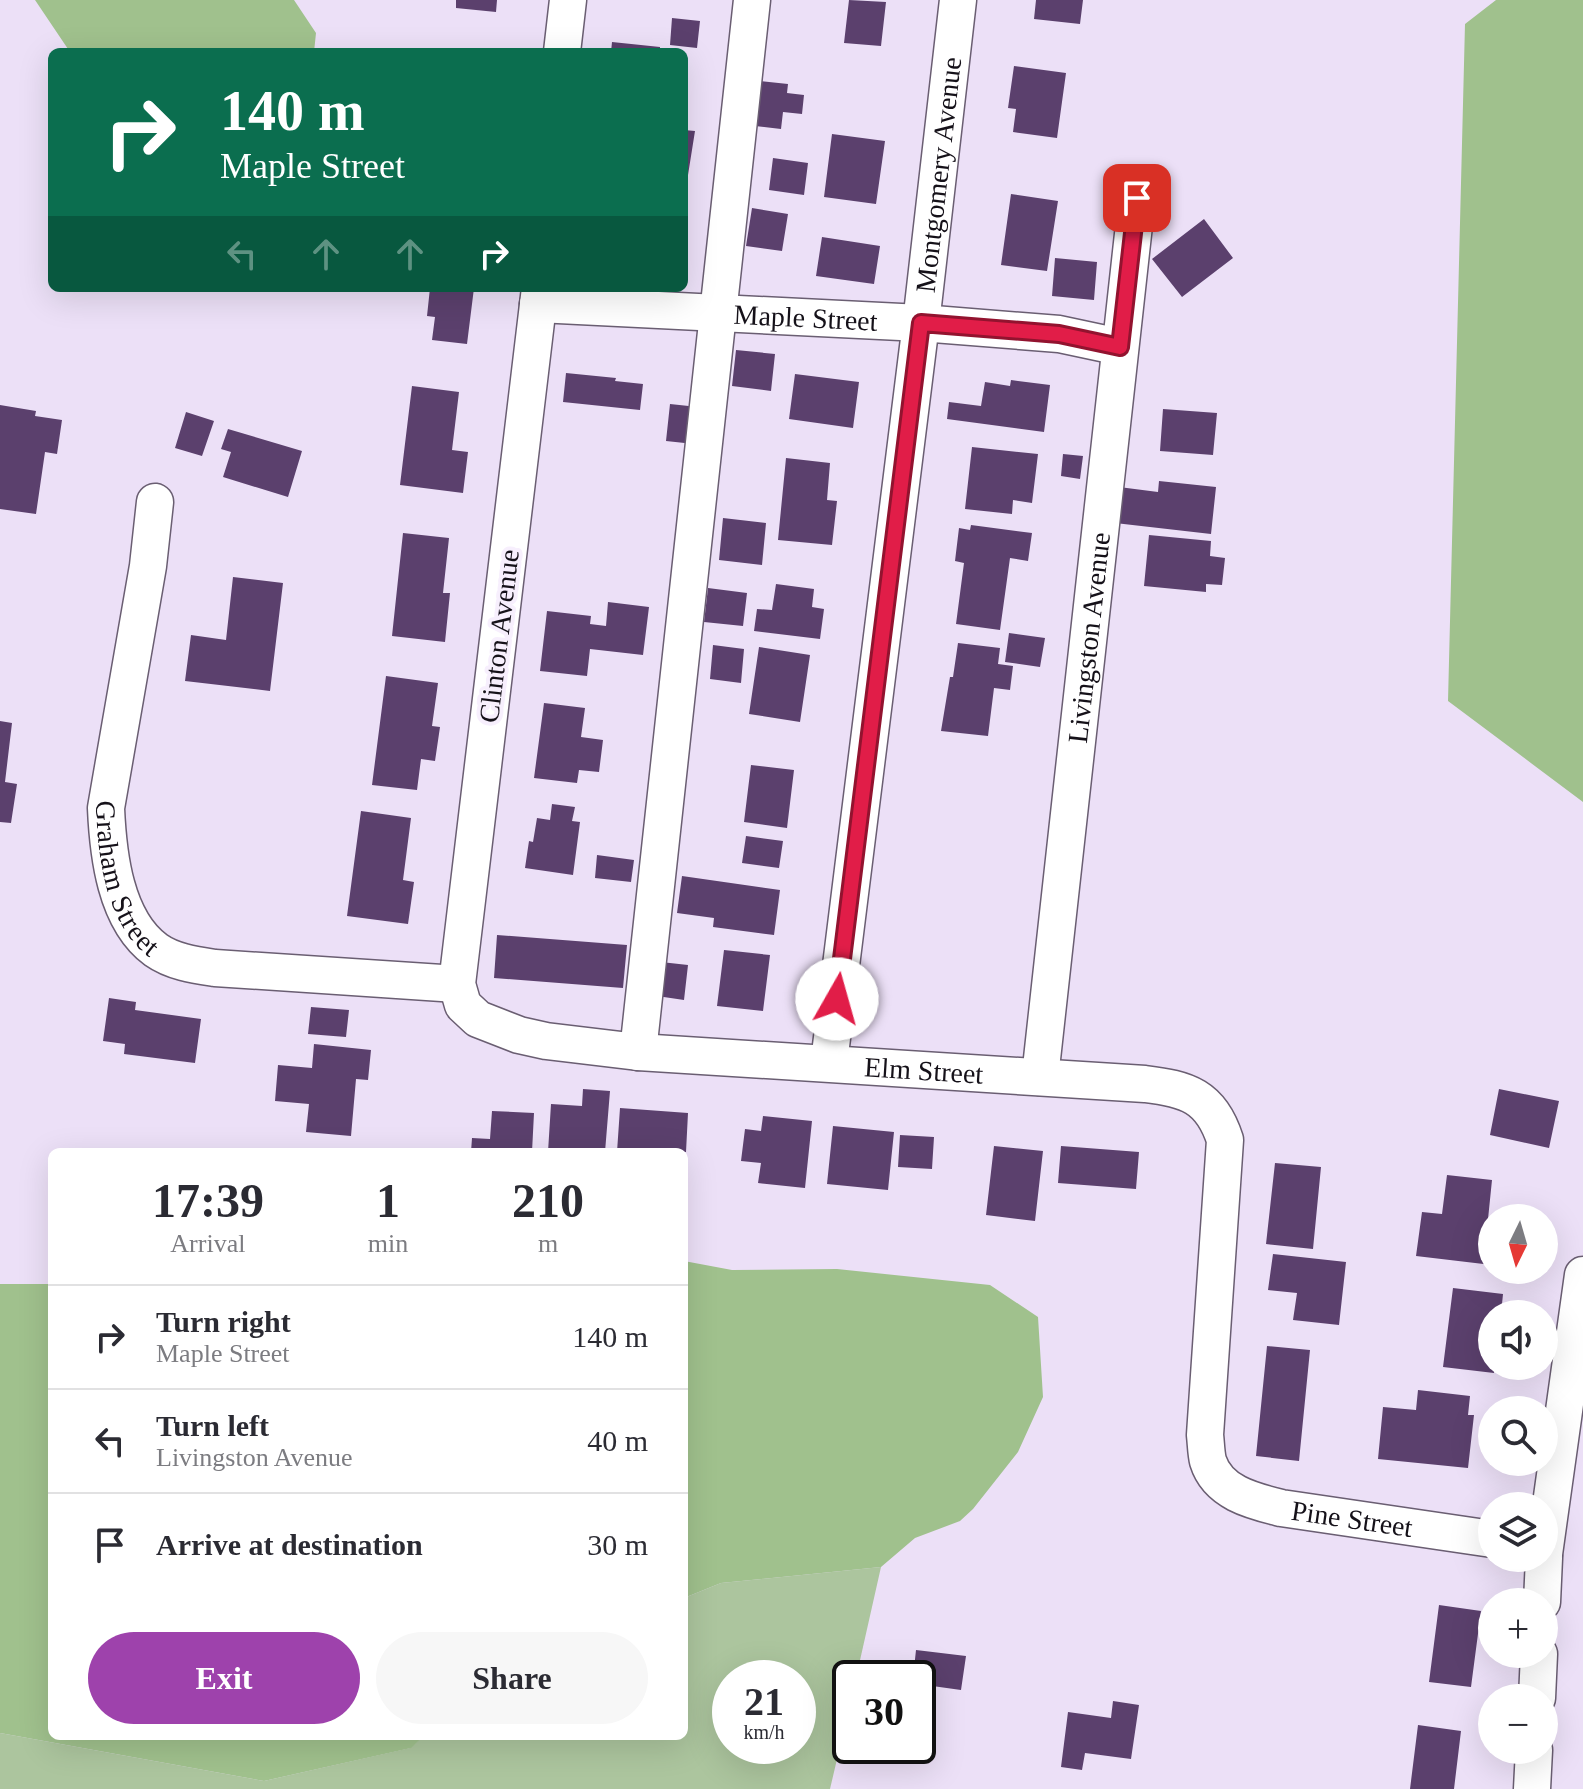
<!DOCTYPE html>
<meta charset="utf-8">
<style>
:root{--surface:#fff;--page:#f7f7f7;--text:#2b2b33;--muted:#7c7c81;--line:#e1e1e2;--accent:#9e42ac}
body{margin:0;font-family:"Times New Roman",serif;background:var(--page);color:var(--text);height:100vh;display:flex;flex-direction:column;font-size:30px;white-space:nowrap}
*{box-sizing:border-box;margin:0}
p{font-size:26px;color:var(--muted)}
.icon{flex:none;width:44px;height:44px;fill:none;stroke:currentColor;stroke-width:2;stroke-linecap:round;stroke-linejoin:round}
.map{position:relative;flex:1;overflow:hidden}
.sheet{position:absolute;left:48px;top:1148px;width:640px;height:592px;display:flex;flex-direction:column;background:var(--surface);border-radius:12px;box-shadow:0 8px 32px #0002}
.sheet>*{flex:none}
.banner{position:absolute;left:48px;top:48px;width:640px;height:244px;border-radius:12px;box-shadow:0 8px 32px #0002;background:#0b6e4f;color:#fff;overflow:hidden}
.needle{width:52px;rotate:185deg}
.controls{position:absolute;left:1478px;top:1204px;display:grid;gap:16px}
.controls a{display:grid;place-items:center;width:80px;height:80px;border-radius:50%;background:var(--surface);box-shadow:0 8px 32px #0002;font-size:40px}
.speed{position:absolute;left:712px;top:1660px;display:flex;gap:16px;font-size:40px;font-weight:700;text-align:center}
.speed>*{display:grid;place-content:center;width:104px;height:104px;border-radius:50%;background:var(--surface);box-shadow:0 8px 32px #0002;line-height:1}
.speed small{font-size:20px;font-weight:400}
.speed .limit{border:4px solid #111;border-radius:12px;background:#fff;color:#111}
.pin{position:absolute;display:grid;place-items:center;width:68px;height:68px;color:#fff;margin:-34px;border-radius:16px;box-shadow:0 4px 12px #0006}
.me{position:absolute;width:88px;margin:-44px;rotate:7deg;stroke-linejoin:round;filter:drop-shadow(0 0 6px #0008)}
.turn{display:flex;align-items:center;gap:28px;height:168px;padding:0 40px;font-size:36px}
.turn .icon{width:104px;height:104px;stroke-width:2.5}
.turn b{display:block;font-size:56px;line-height:68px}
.lanes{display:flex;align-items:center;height:76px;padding:0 40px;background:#0003;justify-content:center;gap:40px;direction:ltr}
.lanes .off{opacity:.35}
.eta{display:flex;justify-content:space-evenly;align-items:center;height:136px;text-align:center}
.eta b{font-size:48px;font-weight:800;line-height:56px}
.cta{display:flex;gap:16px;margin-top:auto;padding:16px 40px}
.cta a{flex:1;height:92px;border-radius:48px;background:var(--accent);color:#fff;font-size:32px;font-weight:800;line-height:92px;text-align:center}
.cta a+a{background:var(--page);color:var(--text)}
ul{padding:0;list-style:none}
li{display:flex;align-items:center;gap:24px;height:104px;padding:0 40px;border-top:2px solid var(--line)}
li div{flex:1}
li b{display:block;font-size:30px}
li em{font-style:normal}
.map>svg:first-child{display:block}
.green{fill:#acc59e;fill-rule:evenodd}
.forest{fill:#a0c18d}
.building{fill:#5b406d}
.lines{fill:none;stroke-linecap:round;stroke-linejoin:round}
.minor-casing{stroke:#6a5e72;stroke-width:39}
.minor{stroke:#fff;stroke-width:36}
.route-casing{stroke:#92132f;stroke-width:20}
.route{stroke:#e11d48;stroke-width:14}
.labels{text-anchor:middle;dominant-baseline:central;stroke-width:8;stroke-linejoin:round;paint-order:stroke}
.street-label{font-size:28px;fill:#151119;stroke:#f7effd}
</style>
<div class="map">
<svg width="1583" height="1789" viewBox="0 0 1583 1789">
<rect width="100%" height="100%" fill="#ece0f7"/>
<!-- green -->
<path class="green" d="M 881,1567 L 856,1678 L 850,1678 L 850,1704 L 830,1789 L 0,1789 L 0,1733 L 264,1781 L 410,1748 L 424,1736 L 684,1736 L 684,1598 L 721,1583 ZM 730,1678 L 798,1678 L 798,1746 L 730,1746 Z"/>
<!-- forest -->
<path class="forest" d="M 35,0 L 294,0 L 316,33 L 314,52 L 70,52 Z
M 1496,0 L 1583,0 L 1583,802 L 1448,701 L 1465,24 Z
M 684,1261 L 732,1270 L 837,1269 L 990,1285 L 1038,1317 L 1043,1397 L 1018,1452 L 973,1509 L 960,1521 L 915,1538 L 881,1567 L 721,1583 L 684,1598 Z
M 0,1284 L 52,1284 L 52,1736 L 424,1736 L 411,1748 L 264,1781 L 0,1733 Z"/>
<!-- building -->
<path class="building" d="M 456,0 L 497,0 L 496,12 L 456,8 Z
M 849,0 L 886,2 L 881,46 L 844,43 Z
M 1036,0 L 1083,0 L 1080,24 L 1034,19 Z
M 672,18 L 700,21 L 697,48 L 670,45 Z
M 612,42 L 660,47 L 660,52 L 611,52 Z
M 1014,66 L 1066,73 L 1057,138 L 1013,132 L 1016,109 L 1008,108 Z
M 760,81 L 788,84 L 787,93 L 804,95 L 802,114 L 783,112 L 781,129 L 755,126 Z
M 684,130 L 695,131 L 688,175 L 684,175 Z
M 832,134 L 885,141 L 876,204 L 824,197 Z
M 773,158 L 808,163 L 804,195 L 769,190 Z
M 1011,194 L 1058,201 L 1047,271 L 1001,265 Z
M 752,208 L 788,214 L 782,251 L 746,246 Z
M 1204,219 L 1233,258 L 1182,297 L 1152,259 Z
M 822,237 L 880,246 L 874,284 L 816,276 Z
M 1055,258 L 1097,262 L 1094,300 L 1052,296 Z
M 430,288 L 474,288 L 467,344 L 432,340 L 435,317 L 427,316 Z
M 736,350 L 775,354 L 771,391 L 732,386 Z
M 566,373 L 616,378 L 615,381 L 643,384 L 640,410 L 563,402 Z
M 795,374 L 859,382 L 853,428 L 789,419 Z
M 1011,380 L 1050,385 L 1044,432 L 947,419 L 949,402 L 981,406 L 985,382 L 1010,386 Z
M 412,386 L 459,392 L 452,450 L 468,452 L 463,493 L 400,485 Z
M 670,404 L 698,407 L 694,444 L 666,441 Z
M 0,405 L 36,411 L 35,416 L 62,420 L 57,454 L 45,452 L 36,514 L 0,509 Z
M 1163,409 L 1217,413 L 1213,455 L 1160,451 Z
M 186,412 L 214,421 L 202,456 L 175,448 Z
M 228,429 L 302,451 L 288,497 L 223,477 L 231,452 L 221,449 Z
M 972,447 L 1038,454 L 1032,503 L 1013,500 L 1012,514 L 965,509 Z
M 1063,454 L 1083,456 L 1080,479 L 1061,476 Z
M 786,458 L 830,463 L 827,500 L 837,501 L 832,545 L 778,540 Z
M 1159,481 L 1216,487 L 1211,534 L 1115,523 L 1119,487 L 1158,492 Z
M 723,518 L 766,523 L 762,565 L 719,560 Z
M 971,525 L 1032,533 L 1028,561 L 1010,558 L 1000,630 L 956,624 L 964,563 L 955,561 L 959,528 L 970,530 Z
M 403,533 L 449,538 L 443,593 L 450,593 L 445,642 L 392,636 Z
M 1149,535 L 1211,541 L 1210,556 L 1225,558 L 1222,585 L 1206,584 L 1206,592 L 1144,586 Z
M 233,577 L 283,583 L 270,691 L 185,681 L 191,635 L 226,640 Z
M 776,584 L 814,589 L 812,607 L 824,609 L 820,639 L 754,631 L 757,609 L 772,610 Z
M 708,588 L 747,593 L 743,626 L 704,622 Z
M 608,602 L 649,607 L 643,655 L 590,649 L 587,676 L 540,671 L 547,611 L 591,616 L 590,624 L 606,626 Z
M 1009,633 L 1045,638 L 1040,667 L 1005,662 Z
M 958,643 L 1000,648 L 998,664 L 1013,666 L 1010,690 L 994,688 L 988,736 L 941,731 L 950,677 L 953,677 Z
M 713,645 L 744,649 L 741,683 L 710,679 Z
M 759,647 L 810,655 L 800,722 L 749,714 Z
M 386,676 L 438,683 L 432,726 L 440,727 L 435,761 L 421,759 L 417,790 L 372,785 Z
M 544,703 L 585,708 L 581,737 L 603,740 L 599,772 L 579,770 L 577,783 L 534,778 Z
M 0,721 L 12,723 L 5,782 L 17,784 L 11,823 L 0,822 Z
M 751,765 L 794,770 L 787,828 L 744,822 Z
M 552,804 L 575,807 L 572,821 L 580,822 L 573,875 L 525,868 L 529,841 L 533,842 L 537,818 L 550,820 Z
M 361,811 L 411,818 L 403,880 L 414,882 L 408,924 L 347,916 Z
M 746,836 L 783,841 L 779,868 L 742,863 Z
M 597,855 L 634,860 L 631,882 L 595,878 Z
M 682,876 L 780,890 L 774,935 L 713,927 L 714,918 L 677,913 Z
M 497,935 L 627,945 L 623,988 L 494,978 Z
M 724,950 L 770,955 L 763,1011 L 717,1006 Z
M 661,962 L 688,965 L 684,1000 L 657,996 Z
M 109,998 L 136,1002 L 135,1010 L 201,1019 L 195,1063 L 124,1054 L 125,1044 L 103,1041 Z
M 311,1007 L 349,1010 L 346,1037 L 308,1034 Z
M 314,1044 L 371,1050 L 368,1080 L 356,1079 L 351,1136 L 306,1132 L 309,1104 L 275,1101 L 278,1065 L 312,1068 Z
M 583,1089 L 610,1091 L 605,1152 L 548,1152 L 551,1104 L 582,1106 Z
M 1499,1089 L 1559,1101 L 1549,1148 L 1490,1135 Z
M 620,1108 L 688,1113 L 686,1152 L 617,1152 Z
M 492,1111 L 534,1113 L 532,1152 L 471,1152 L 472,1138 L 490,1139 Z
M 763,1116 L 812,1121 L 805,1188 L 758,1183 L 761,1163 L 741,1161 L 745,1129 L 761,1131 Z
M 833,1126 L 894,1132 L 888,1190 L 827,1184 Z
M 900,1135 L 934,1137 L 932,1169 L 898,1167 Z
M 994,1146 L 1043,1151 L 1035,1221 L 986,1215 Z
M 1061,1146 L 1139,1152 L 1136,1189 L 1058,1183 Z
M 1275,1163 L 1321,1167 L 1313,1249 L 1266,1244 Z
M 1447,1175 L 1492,1180 L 1487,1229 L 1492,1229 L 1492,1265 L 1416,1256 L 1422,1212 L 1442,1214 Z
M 1273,1254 L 1346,1262 L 1339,1325 L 1293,1320 L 1297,1293 L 1268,1290 Z
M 1453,1288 L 1503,1294 L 1501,1314 L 1492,1314 L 1494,1373 L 1443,1367 Z
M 1267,1346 L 1310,1350 L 1299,1461 L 1256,1456 Z
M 1418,1390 L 1470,1396 L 1468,1415 L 1474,1415 L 1468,1468 L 1378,1459 L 1383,1407 L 1416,1410 Z
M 1439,1605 L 1481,1611 L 1471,1687 L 1429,1682 Z
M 916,1650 L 966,1656 L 961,1690 L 918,1684 L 918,1678 L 913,1678 Z
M 1113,1701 L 1139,1705 L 1131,1759 L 1085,1753 L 1082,1770 L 1061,1767 L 1068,1712 L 1111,1718 Z
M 1418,1725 L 1461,1731 L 1454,1789 L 1410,1789 Z"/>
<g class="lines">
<defs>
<g id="minor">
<path d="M 562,52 L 568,0"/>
<path id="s1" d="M 540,288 L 457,984 L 463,1005 L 478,1019 L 519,1035 L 546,1041 L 638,1052 L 1145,1084 C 1187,1089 1211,1096 1225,1140 L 1205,1435 C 1206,1443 1206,1453 1208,1461 C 1218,1493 1253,1501 1281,1508 L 1492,1539"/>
<path id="s2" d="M 538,304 L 921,323 L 1059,334 L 1120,347"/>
<path id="s3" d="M 155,502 L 148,566 L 106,808 C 108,854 115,920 156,950 C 173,962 195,965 215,968 L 457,984"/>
<path d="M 638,1052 L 752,0"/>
<path id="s4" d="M 829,1062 L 921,323 L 958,0"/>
<path id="s5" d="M 1040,1077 L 1137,198"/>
<path d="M 1544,1554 L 1583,1275"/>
<path d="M 1542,1602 L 1544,1558"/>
<path d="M 1537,1698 L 1539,1654"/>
<path d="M 1532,1789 L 1534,1750"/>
</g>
</defs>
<!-- minor casing -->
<use href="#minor" class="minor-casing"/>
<!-- minor -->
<use href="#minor" class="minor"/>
</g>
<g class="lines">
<defs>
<path id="route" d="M 837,999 L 921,323 L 1059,334 L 1120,347 L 1137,198"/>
</defs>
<!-- route casing -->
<use href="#route" class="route-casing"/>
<!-- route -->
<use href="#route" class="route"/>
</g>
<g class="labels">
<!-- street labels -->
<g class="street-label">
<text stroke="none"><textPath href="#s4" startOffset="894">Montgomery Avenue</textPath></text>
<text stroke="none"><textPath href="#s2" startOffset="268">Maple Street</textPath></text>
<text transform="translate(499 636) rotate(-83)">Clinton Avenue</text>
<text stroke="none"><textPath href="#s5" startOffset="442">Livingston Avenue</textPath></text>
<text stroke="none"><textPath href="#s3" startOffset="384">Graham Street</textPath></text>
<text stroke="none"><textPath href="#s1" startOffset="1194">Elm Street</textPath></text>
<text stroke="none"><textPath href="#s1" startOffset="2006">Pine Street</textPath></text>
</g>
</g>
</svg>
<div class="controls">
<a><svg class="needle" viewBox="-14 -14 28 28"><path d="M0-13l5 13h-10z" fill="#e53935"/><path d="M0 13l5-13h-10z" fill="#7c7c81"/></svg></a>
<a><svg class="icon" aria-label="sound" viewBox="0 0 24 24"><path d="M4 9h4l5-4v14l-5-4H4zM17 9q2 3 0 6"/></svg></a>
<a><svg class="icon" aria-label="search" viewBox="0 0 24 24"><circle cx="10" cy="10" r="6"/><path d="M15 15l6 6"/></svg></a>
<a><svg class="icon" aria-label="layers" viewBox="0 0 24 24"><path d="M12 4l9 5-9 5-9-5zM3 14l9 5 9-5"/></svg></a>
<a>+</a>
<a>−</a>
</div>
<div class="speed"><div>21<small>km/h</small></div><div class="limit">30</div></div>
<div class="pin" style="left:1137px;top:198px;background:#d93025"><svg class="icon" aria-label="arrive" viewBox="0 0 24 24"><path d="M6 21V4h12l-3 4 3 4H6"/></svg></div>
<svg class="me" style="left:837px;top:999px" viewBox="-20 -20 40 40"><circle r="19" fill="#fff"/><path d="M0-13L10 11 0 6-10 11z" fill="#e11d48"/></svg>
<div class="banner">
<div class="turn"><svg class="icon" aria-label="right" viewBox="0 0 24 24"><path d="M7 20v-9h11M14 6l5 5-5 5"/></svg><div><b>140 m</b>Maple Street</div></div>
<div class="lanes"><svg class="icon off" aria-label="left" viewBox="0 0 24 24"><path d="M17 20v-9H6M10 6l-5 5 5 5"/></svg><svg class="icon off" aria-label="ahead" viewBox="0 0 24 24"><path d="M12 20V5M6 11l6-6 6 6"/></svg><svg class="icon off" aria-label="ahead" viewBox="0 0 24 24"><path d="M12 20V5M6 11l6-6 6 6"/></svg><svg class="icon" aria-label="right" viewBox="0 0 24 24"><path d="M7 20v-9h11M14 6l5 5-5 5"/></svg></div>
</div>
<section class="sheet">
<div class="eta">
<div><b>17:39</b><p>Arrival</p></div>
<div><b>1</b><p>min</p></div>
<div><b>210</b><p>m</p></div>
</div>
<ul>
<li><svg class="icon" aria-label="right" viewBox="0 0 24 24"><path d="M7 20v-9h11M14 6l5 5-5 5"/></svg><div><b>Turn right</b><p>Maple Street</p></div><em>140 m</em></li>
<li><svg class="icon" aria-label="left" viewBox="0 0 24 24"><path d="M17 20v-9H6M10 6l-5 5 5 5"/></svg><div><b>Turn left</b><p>Livingston Avenue</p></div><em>40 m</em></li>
<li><svg class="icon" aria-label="arrive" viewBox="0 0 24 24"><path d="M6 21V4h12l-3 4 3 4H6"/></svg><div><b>Arrive at destination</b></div><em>30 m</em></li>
</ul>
<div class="cta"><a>Exit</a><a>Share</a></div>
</section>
</div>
